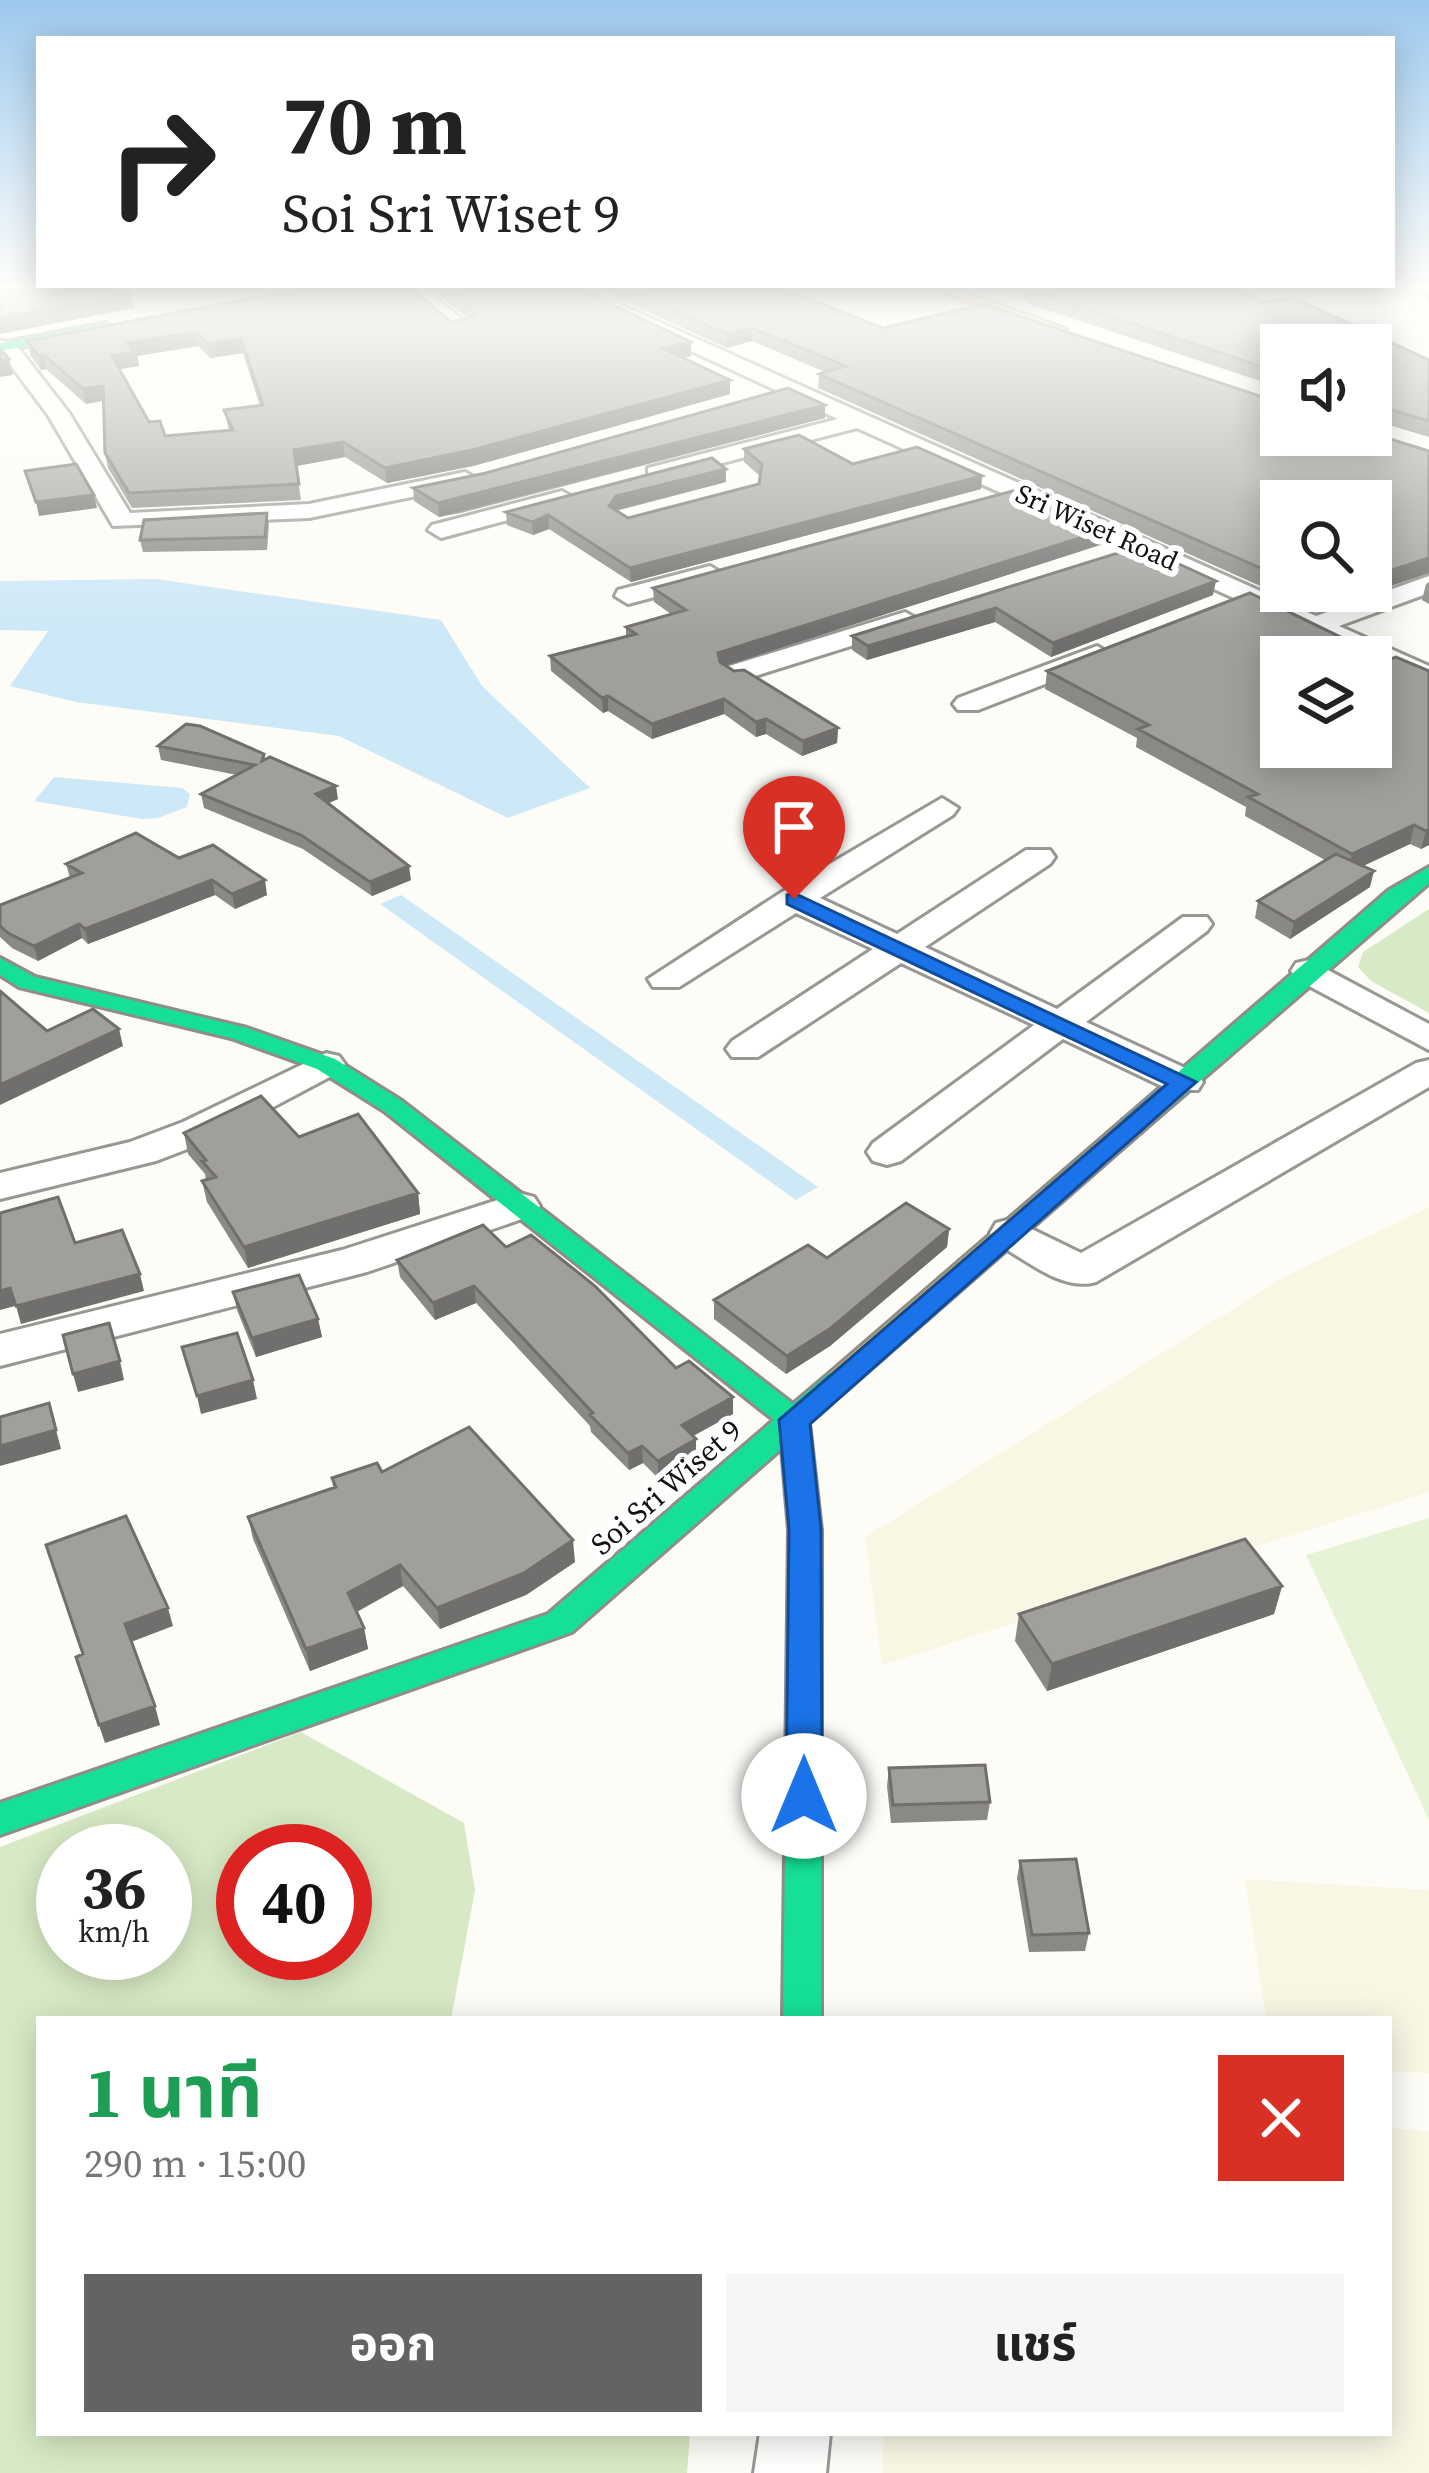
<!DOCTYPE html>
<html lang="th">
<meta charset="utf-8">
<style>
:root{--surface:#fff;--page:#f6f6f6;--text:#222;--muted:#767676;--accent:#646362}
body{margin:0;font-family:"Source Serif 4","Noto Sans Thai",serif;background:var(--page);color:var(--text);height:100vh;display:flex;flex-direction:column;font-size:45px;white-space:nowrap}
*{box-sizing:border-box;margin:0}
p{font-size:39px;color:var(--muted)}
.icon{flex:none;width:66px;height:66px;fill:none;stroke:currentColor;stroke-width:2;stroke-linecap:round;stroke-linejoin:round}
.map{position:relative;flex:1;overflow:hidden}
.panel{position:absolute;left:36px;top:2016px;width:1356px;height:420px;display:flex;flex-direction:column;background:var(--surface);border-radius:0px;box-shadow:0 6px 30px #0003}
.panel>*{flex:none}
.top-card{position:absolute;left:36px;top:36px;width:1359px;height:252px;border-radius:0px;box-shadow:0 6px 30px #0003;background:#fff;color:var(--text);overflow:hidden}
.tools{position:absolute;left:1260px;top:324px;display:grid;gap:24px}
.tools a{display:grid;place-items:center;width:132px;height:132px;border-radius:0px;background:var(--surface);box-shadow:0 6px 30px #0003;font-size:60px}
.speed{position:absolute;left:36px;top:1824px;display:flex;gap:24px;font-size:60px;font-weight:700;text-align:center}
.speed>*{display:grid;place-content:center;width:156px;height:156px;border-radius:50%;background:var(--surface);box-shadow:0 6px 30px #0003;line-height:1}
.speed small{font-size:30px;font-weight:400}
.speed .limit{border:18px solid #d22;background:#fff;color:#111}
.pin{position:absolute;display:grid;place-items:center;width:102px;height:102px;color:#fff;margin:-123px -51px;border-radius:50% 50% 50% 0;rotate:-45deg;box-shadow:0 0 12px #0007}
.pin .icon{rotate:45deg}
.me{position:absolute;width:132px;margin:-66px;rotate:0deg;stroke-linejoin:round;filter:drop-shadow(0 0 9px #0008)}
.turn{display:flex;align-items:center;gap:42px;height:252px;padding:0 48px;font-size:54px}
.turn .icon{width:156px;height:156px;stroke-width:2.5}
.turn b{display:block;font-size:84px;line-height:102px}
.round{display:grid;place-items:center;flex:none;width:126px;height:126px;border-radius:0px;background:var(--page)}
.summary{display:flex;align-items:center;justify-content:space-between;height:204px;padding:0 48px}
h1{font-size:72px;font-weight:700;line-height:90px;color:#1e9e55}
.action{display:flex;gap:24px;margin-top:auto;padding:24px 48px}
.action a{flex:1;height:138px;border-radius:0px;background:var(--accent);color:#fff;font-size:48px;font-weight:700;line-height:138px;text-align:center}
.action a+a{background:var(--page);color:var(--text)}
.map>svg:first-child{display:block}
.farmland{fill:#f9f7e4}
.green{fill:#e7f3d7}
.forest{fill:#d8eac5;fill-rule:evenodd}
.water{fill:#cde8f7}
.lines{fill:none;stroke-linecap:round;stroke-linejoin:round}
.street-casing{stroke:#979795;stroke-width:6}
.fast-casing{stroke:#8e8d8b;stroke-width:6}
.slow-casing{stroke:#8e8d8b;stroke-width:6}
.street{fill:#fffffe;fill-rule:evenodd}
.fast{fill:#16e098;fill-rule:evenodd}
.slow{fill:#ffcf43;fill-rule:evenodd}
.wall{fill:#8a8986;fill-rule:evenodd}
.shaded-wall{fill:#716f6d}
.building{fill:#a19f9c;stroke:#716f6d;stroke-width:3;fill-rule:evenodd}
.route{fill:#1a73e8;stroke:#114b97;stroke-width:3}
.labels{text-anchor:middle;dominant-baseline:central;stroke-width:12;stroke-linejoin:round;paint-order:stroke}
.far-street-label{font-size:27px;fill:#111;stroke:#fff}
.street-label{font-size:30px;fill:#111;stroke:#fff}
</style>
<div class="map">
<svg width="1429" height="2473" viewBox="0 0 1429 2473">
<rect width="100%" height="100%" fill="#fdfcf7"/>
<!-- farmland -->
<path class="farmland" d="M 1429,1207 L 1429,1492 L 882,1665 L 865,1537 L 1286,1276 Z
M 1245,1879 L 1429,1890 L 1429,2073 L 1389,2071 L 1389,2019 L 1266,2019 Z
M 1389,2128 L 1429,2131 L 1429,2473 L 882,2473 L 884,2433 L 1389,2433 Z"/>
<!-- green -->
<path class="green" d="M 1429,1518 L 1429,1820 L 1306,1555 Z"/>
<!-- forest -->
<path class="forest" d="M 1429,909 L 1429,1013 L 1371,981 L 1358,967 L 1363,952 Z
M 301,1732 L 464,1823 L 475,1890 L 451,2019 L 39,2019 L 39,2433 L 690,2433 L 687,2473 L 0,2473 L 0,1847 ZM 63,1851 L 165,1851 L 165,1953 L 63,1953 ZM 243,1851 L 345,1851 L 345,1953 L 243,1953 Z"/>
<!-- water -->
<path class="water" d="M 156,579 L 441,620 L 482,686 L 590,788 L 508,818 L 339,736 L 76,702 L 10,686 L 48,631 L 0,630 L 0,581 Z
M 54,777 L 182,788 L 190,794 L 187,807 L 158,818 L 142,819 L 34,801 Z
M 401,895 L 818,1187 L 796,1200 L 380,904 Z"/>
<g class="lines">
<defs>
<path id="street" d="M 402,289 L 425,289 L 472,328 L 455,332 Z
M 558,289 L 585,289 L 1316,616 L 1429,576 L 1429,593 L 1339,626 L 1429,666 L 1429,686 L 857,428 L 657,480 L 648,478 L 648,468 L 838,419 Z
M 0,341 L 14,342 L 69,413 L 130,513 L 309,504 L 465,472 L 477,479 L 465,486 L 309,518 L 113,526 L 48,415 L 0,351 Z
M 562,491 L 574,498 L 571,503 L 441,538 L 428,530 L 432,525 Z
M 710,566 L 723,574 L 719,580 L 628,604 L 615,596 L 618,590 Z
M 905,612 L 919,620 L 915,626 L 736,682 L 722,673 L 726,667 Z
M 1097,646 L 1111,654 L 1107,660 L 978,710 L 958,710 L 953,704 L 958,698 Z
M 942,798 L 958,808 L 953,815 L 820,898 L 897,934 L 1026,850 L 1050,850 L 1055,857 L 1050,864 L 925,947 L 1057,1009 L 1183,917 L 1207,917 L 1212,924 L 1207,931 L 1086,1022 L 1198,1074 L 1203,1082 L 1198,1090 L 1170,1090 L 1063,1039 L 901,1161 L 887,1165 L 873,1161 L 867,1152 L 873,1143 L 1034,1025 L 901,963 L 758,1057 L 732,1057 L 726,1049 L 732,1041 L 873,949 L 796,913 L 679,987 L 653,987 L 648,979 L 782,892 Z
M 1309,960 L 1429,1024 L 1429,1050 L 1296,979 L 1291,971 L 1296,963 Z
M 326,1053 L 339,1056 L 345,1064 L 339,1072 L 211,1140 L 156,1161 L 0,1199 L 0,1173 L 130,1142 L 183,1122 Z
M 1429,1060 L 1429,1087 L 1096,1282 C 1062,1292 1025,1259 996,1243 L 990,1233 L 996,1223 L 1011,1219 L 1081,1253 L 1416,1063 Z
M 519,1193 L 534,1197 L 540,1206 L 534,1215 L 367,1272 L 0,1366 L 0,1334 L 342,1250 Z
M 760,2433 L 830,2433 L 826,2473 L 754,2473 Z"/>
<path id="fast" d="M 106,323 L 111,330 L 0,351 L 0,343 Z
M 1429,867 L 1429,883 L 1141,1132 L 1123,1132 L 1119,1126 L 1123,1120 L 1389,890 Z
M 0,958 L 35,977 L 247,1028 L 335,1059 L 402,1101 L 793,1404 L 831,1372 L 851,1372 L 856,1379 L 851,1386 L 809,1423 L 821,1530 L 821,2019 L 783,2019 L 789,1530 L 782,1448 L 572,1632 L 0,1835 L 0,1803 L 548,1614 L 774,1420 L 384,1111 L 317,1069 L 231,1038 L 19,987 L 0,975 Z"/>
<path id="slow" d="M 934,289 L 954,289 L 1066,329 L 1054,332 Z
M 1132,1118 L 1145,1126 L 1141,1132 L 851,1386 L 831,1386 L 826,1379 L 831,1372 L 1123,1120 Z"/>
</defs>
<!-- street casing -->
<use href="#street" class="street-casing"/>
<!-- fast casing -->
<use href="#fast" class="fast-casing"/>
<!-- slow casing -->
<use href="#slow" class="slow-casing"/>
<!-- street -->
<use href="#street" class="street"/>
<!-- fast -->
<use href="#fast" class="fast"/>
<!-- slow -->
<use href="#slow" class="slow"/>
</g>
<!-- wall -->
<path class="wall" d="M 300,289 L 451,322 L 467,318 L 432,289 L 580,289 L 691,342 L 691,356 L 684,358 L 730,380 L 730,394 L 473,466 L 387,483 L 345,457 L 296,466 L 301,500 L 132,508 L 108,468 L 105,453 L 103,401 L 86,404 L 46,369 L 41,370 L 30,355 L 27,341 ZM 198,346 L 210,358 L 243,353 L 260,406 L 224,410 L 229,430 L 165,436 L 149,422 L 120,369 L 139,366 L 137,356 Z
M 597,289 L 784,289 L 883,328 L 983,304 L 1281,403 L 1281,435 L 1371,435 L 1371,433 L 1429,451 L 1429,573 L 1316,611 L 818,388 L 819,374 L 825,372 L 752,341 L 727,348 ZM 1281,501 L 1371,501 L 1371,591 L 1281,591 Z
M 1017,289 L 1237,289 L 1263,302 L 1429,360 L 1429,437 L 1372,420 L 1371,422 L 1371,345 L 1281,345 L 1281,388 L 1032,305 L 1023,300 L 1023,292 Z
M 1414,289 L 1429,289 L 1429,303 Z
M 825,405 L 825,418 L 461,513 L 439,517 L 414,501 L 413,488 Z
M 744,449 L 853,464 L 982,476 L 981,489 L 631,582 L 549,529 L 533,535 L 507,525 L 506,512 L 726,482 L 616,511 L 628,518 L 759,484 L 760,476 L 744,462 Z
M 267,513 L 269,525 L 267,550 L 143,552 L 140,540 Z
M 1103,544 L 725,666 L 838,728 L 837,743 L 802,756 L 766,734 L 756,737 L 724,714 L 652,739 L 608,711 L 603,713 L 551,671 L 550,656 L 626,636 L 626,627 L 671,614 L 654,602 L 653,588 Z
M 1140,546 L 1213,595 L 1051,657 L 995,622 L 867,660 L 852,650 L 852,636 Z
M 1429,582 L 1429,604 L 1422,600 L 1426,584 Z
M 1388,660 L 1429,671 L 1429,845 L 1421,849 L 1410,844 L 1363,866 L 1370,887 L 1290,939 L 1255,918 L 1258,901 L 1325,860 L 1245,816 L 1246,807 L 1136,747 L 1137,738 L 1045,689 L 1047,671 Z
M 158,746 L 264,754 L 265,759 L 338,799 L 328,803 L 411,880 L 372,896 L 303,849 L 204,808 L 201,794 L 237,775 L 161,760 Z
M 179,858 L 267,895 L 235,909 L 215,895 L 88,944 L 82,938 L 38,961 L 12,948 L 0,937 L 0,905 L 70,878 L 66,864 Z
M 184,1133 L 299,1137 L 418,1193 L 420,1214 L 248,1268 L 207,1202 L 202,1181 L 206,1180 L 205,1174 L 188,1154 Z
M 949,1229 L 947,1247 L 830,1346 L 786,1374 L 714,1319 L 714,1300 L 827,1258 Z
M 506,1247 L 676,1368 L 733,1397 L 733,1414 L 693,1436 L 696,1456 L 658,1478 L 643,1463 L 629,1470 L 591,1432 L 590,1426 L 476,1303 L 435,1320 L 400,1277 L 397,1260 Z
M 233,1292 L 318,1319 L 322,1337 L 256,1357 L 237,1310 Z
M 382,1472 L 575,1562 L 526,1595 L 440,1629 L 403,1586 L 357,1612 L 364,1628 L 368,1649 L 310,1671 L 253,1539 L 248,1517 L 333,1488 L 332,1478 Z
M 1282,1586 L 1274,1614 L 1047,1691 L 1015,1641 L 1019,1614 Z
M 889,1768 L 990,1802 L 987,1820 L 891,1823 L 887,1786 Z
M 1020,1861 L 1089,1933 L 1085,1951 L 1029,1952 L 1017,1878 Z"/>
<!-- shaded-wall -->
<path class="shaded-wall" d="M 131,293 L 134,308 L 0,334 L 0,318 Z
M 752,328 L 752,341 L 727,348 L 727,334 Z
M 196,332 L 198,346 L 137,356 L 139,366 L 115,370 L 112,356 L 127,343 Z
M 241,339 L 243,353 L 210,358 L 208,344 Z
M 691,342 L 691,356 L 664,363 L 664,349 Z
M 44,355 L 46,369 L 41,370 L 39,356 Z
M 9,359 L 13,375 L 0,377 L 0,361 Z
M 730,380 L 730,394 L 473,466 L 387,483 L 385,468 Z
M 103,386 L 106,400 L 86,404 L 83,389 Z
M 825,405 L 825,418 L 439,517 L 438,503 Z
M 343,442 L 345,457 L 296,466 L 294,450 Z
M 726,469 L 726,482 L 617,510 L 610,520 L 609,506 L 616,496 Z
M 982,476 L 981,489 L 631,582 L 630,568 Z
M 94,495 L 97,508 L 39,516 L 36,502 Z
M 548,515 L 549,529 L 533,535 L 532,522 Z
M 1105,530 L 1103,544 L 718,668 L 718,653 Z
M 1429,558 L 1429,573 L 1316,611 L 1319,594 L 1329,591 L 1371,591 L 1371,577 Z
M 1216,581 L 1213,595 L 1051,657 L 1053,643 Z
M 996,608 L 995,622 L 867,660 L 868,646 Z
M 608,696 L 608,711 L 603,713 L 602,698 Z
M 724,699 L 724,714 L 652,739 L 652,724 Z
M 766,719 L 766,734 L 756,737 L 756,722 Z
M 838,728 L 837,743 L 802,756 L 803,741 Z
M 336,786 L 338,799 L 318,808 L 316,794 Z
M 1414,825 L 1410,844 L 1348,873 L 1352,854 Z
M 1429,829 L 1429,845 L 1421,849 L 1426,831 Z
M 409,866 L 411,880 L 372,896 L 370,882 Z
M 1374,871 L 1370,887 L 1290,939 L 1294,922 Z
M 212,880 L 215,895 L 88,944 L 85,929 Z
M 265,880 L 267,895 L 235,909 L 232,894 Z
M 79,924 L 82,938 L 38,961 L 34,946 Z
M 119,1029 L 123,1046 L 0,1105 L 0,1085 Z
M 418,1193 L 420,1214 L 248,1268 L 244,1247 Z
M 949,1229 L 947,1247 L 830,1346 L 786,1374 L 787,1356 Z
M 140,1274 L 144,1291 L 21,1324 L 16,1306 Z
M 474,1286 L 476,1303 L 435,1320 L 433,1303 Z
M 10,1288 L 15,1306 L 0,1310 L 0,1291 Z
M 318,1319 L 322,1337 L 256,1357 L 252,1338 Z
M 120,1361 L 124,1380 L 78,1392 L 73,1374 Z
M 253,1380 L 257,1399 L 201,1414 L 197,1396 Z
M 733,1397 L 733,1414 L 682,1442 L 682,1425 Z
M 49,1403 L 61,1449 L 0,1466 L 0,1446 Z
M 696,1439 L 696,1456 L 658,1478 L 658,1461 Z
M 642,1446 L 643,1463 L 629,1470 L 628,1453 Z
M 573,1540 L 575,1562 L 526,1595 L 440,1629 L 437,1608 Z
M 400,1565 L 403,1586 L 352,1614 L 348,1593 Z
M 1282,1586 L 1274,1614 L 1047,1691 L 1052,1664 Z
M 168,1608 L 173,1626 L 131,1642 L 125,1624 Z
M 364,1628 L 368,1649 L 310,1671 L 306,1649 Z
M 155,1706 L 160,1725 L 105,1743 L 99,1725 Z"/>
<!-- building -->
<path class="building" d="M 0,289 L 128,289 L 131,293 L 0,318 Z
M 300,289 L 412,289 L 451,322 L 475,317 L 474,311 L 448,289 L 580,289 L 691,342 L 664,349 L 730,380 L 472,450 L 385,468 L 343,442 L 294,450 L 299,484 L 129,493 L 105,453 L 103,386 L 83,389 L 44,355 L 39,356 L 27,341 ZM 196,332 L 208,344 L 241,339 L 263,405 L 224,410 L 233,430 L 165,436 L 160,421 L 149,422 L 112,356 L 136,352 L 127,343 Z
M 627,289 L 784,289 L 883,328 L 983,304 L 1281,403 L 1281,435 L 1371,435 L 1371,433 L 1429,451 L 1429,558 L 1371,577 L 1371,501 L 1281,501 L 1281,577 L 819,374 L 846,366 L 752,328 L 727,334 Z
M 1029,289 L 1237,289 L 1263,302 L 1294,298 L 1429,360 L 1429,421 L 1375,405 L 1371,413 L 1371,345 L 1281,345 L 1281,373 Z
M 0,349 L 9,359 L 0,361 Z
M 788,388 L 825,405 L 438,503 L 413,488 L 486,473 Z
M 799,435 L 853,464 L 917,447 L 982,476 L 630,568 L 548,515 L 532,522 L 506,512 L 712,458 L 726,469 L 616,496 L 609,506 L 628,518 L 759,484 L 762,464 L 744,449 Z
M 76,464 L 94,495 L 36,502 L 25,471 Z
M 1016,490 L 1105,530 L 718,653 L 720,662 L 734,671 L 744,670 L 838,728 L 803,741 L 766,719 L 756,722 L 724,699 L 652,724 L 608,696 L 602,698 L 550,656 L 636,634 L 626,627 L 686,610 L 653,588 Z
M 267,513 L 265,537 L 140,540 L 144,520 Z
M 1140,546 L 1216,581 L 1053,643 L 996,608 L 868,646 L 852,636 Z
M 1250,593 L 1388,660 L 1396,657 L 1429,671 L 1429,829 L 1426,831 L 1414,825 L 1352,854 L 1248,797 L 1258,794 L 1138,729 L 1149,725 L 1047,671 ZM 1281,657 L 1371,657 L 1371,747 L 1281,747 Z
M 186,724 L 200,726 L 264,754 L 262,761 L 270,757 L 336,786 L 316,794 L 409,866 L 370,882 L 301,835 L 201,794 L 255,765 L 158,746 Z
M 136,833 L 179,858 L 213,845 L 265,880 L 232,894 L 212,880 L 85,929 L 79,924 L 34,946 L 8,933 L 0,926 L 0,905 L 82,873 L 66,864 Z
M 1336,854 L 1374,871 L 1294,922 L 1258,901 Z
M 0,991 L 47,1031 L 93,1009 L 119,1029 L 0,1085 Z
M 261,1096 L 299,1137 L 358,1114 L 418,1193 L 244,1247 L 202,1181 L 216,1177 L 202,1161 L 206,1160 L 184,1133 Z
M 58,1197 L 75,1243 L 122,1230 L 140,1274 L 16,1306 L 10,1288 L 0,1291 L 0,1213 Z
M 906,1203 L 949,1229 L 831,1328 L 787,1356 L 714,1300 L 808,1245 L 827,1258 Z
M 483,1225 L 506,1247 L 531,1235 L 595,1286 L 676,1368 L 689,1361 L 733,1397 L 682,1425 L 696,1439 L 658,1461 L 642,1446 L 628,1453 L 590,1415 L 593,1413 L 474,1286 L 433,1303 L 397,1260 Z
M 299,1275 L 318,1319 L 252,1338 L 233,1292 Z
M 109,1323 L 120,1361 L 73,1374 L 63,1335 Z
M 237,1333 L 253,1380 L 197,1396 L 182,1347 Z
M 49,1403 L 56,1430 L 0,1446 L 0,1417 Z
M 469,1427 L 573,1540 L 524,1573 L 437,1608 L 400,1565 L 348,1593 L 364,1628 L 306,1649 L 248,1517 L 336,1487 L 332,1478 L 377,1463 L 382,1472 Z
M 126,1516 L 168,1608 L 125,1624 L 155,1706 L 99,1725 L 76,1657 L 83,1654 L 46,1545 Z
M 1245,1539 L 1282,1586 L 1052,1664 L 1019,1614 Z
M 985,1765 L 990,1802 L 893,1805 L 889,1768 Z
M 1076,1859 L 1089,1933 L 1032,1935 L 1020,1861 Z"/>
<!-- sky -->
<linearGradient id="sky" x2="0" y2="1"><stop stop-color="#9dc9ee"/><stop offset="0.45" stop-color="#fefefb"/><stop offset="1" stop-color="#fefefb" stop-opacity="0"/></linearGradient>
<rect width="1429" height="636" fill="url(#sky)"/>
<!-- route -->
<path class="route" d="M 794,893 L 1196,1082 L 810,1424 L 821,1529 L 822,1796 L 816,1807 L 804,1812 L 791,1807 L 786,1796 L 789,1529 L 779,1420 L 1167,1084 L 787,904 L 787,895 Z"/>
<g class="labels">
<!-- far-street labels -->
<g class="far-street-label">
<text transform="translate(1097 527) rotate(24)">Sri Wiset Road</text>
</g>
<!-- street labels -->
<g class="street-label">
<text transform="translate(666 1487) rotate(-41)">Soi Sri Wiset 9</text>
</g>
</g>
</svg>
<div class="tools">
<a><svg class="icon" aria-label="sound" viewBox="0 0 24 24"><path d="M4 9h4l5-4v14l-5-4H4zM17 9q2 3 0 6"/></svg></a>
<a><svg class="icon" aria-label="search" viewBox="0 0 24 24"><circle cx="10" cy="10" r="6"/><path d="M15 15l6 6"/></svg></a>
<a><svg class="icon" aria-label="layers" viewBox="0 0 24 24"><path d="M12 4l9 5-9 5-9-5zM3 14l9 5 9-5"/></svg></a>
</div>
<div class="speed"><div>36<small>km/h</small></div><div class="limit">40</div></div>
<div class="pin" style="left:794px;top:899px;background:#d93025"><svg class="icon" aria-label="arrive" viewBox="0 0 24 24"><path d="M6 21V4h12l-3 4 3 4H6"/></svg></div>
<svg class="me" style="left:804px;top:1796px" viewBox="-20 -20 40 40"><circle r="19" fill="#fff"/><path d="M0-13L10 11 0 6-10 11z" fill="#1a73e8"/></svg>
<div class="top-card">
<div class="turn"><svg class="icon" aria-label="right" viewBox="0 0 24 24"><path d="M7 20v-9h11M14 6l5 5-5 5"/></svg><div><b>70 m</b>Soi Sri Wiset 9</div></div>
</div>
<section class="panel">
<div class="summary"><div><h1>1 นาที</h1><p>290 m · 15:00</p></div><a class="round" style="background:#d93025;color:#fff"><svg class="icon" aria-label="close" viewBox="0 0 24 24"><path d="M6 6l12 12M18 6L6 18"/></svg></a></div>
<div class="action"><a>ออก</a><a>แชร์</a></div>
</section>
</div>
